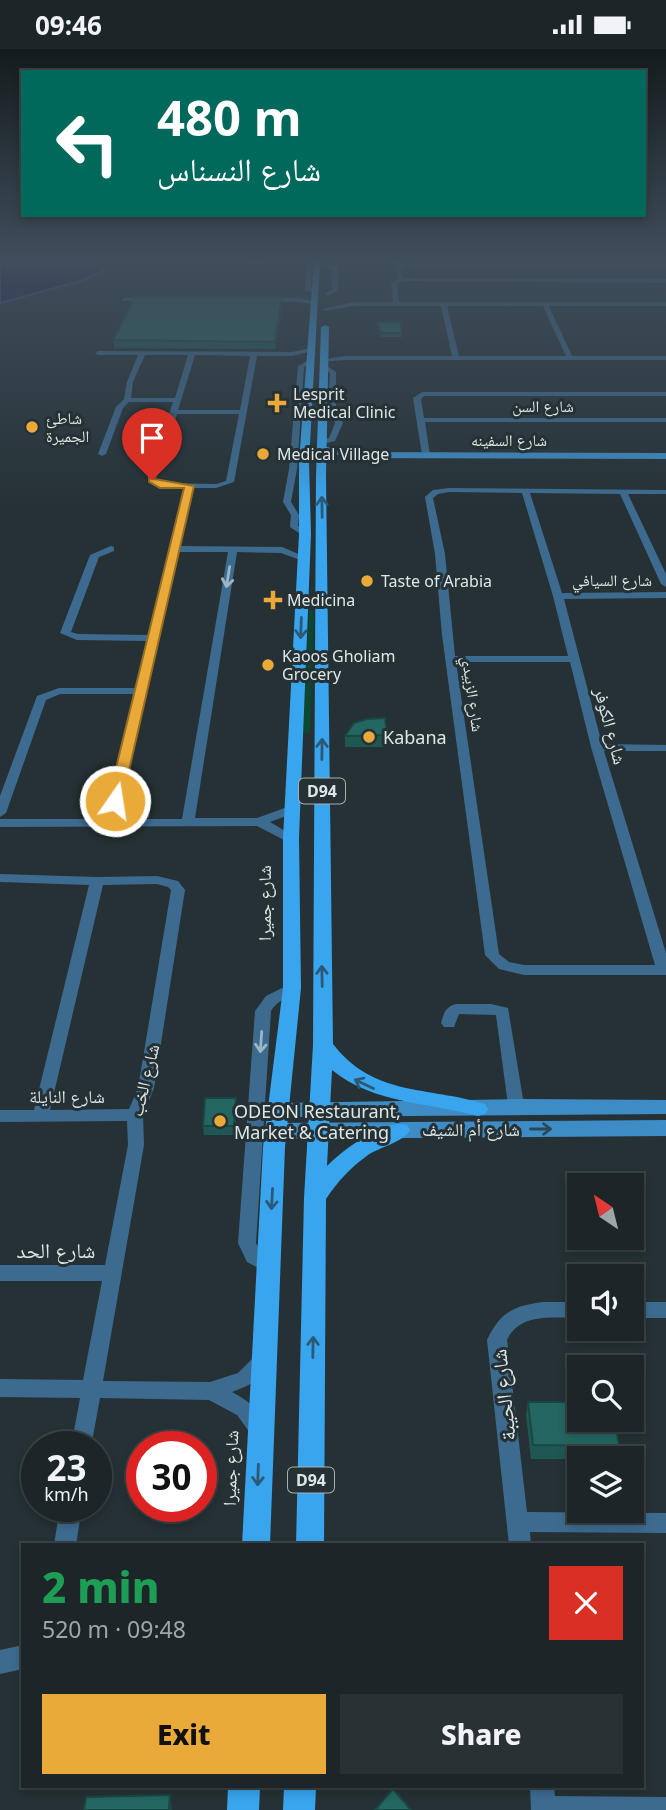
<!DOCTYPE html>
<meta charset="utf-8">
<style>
:root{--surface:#1c2528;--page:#293134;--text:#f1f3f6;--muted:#a0a5a8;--line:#3a4245;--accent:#eaaa39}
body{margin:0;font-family:"Noto Sans","Noto Naskh Arabic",sans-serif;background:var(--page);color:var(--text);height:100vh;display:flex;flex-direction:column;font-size:26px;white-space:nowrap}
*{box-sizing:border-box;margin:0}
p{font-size:23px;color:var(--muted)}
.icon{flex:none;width:38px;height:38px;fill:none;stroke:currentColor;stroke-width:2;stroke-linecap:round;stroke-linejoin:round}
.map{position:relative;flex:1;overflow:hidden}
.details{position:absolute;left:21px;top:1494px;width:623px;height:245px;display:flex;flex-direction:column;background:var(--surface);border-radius:0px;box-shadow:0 4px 10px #0003,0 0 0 2px var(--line)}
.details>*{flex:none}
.guide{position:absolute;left:21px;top:21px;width:625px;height:147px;border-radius:0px;box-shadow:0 4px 10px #0003,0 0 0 2px var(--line);background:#00695c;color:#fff;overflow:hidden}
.needle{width:46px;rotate:325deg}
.tools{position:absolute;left:567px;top:1124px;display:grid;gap:14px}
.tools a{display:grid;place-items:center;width:77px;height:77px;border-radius:0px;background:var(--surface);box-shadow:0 4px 10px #0003,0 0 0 2px var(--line);font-size:35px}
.speed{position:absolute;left:21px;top:1382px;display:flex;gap:14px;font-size:35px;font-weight:700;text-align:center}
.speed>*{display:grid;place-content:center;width:91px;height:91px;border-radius:50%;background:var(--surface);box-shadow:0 4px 10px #0003,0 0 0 2px var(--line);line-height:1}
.speed small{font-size:18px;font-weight:400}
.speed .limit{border:10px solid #d22;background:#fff;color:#111}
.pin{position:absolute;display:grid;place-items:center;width:60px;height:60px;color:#fff;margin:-72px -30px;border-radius:50% 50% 50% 0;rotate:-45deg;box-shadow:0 0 7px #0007}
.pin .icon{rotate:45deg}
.me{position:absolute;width:77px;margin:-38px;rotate:13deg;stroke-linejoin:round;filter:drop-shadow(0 0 5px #0008)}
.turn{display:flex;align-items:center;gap:24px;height:147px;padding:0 21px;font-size:32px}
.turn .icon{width:91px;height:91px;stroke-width:2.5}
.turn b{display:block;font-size:49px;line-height:60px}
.round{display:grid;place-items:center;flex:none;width:74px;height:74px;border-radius:0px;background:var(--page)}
.head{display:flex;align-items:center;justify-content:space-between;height:119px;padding:0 21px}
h1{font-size:42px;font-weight:800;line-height:52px;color:#1e9e55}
.primary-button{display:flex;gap:14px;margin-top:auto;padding:14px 21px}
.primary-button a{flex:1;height:80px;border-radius:0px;background:var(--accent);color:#111;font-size:28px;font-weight:800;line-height:80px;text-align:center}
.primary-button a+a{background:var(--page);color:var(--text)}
.status{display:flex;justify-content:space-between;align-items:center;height:49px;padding:0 35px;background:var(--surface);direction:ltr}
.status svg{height:19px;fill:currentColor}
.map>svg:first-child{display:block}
.green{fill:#0c472f}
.water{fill:#0d114f;stroke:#4c517d;stroke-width:2}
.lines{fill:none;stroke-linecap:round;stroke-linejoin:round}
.street{fill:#3d6b8f;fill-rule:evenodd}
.secondary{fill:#3d8cc5;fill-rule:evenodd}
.primary{fill:#39a5ef;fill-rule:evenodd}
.wall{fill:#1f5853}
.shaded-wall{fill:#194744}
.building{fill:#246661;stroke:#194744;stroke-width:2}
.oneway{stroke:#2c5a76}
.oneway2{stroke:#9eb5c4}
.oneway3{stroke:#2b4859}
.route{fill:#eaaa39;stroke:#986e25;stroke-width:2}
.poi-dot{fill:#eaaa39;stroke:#253135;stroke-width:2.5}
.labels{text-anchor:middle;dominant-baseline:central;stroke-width:6;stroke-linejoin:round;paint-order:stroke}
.far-poi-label{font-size:16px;fill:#dee6e8;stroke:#253135;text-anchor:start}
.far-street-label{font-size:16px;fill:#dee6e8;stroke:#253135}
.shield{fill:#253135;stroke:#a6b0b2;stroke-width:2}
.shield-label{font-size:16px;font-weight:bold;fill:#dee6e8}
.street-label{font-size:18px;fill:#dee6e8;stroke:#253135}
.poi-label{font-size:18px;fill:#dee6e8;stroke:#253135;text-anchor:start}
.near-street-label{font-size:21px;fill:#dee6e8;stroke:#253135}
</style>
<div class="status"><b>09:46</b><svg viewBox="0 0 49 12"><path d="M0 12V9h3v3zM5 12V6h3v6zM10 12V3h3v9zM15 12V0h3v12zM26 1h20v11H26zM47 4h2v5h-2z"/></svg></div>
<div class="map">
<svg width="666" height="1761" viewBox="0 0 666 1761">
<rect width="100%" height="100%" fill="#253135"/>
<!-- green -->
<path class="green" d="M 309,562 L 314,562 L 310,684 L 303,684 Z"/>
<!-- water -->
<path class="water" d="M 0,211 L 109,211 L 102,223 L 84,231 L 0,254 Z"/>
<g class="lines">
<!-- street -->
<path class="street" d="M 207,211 L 273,211 L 262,216 Z
M 307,211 L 313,211 L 311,240 L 317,243 L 317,245 L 305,241 Z
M 333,211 L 339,211 L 338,242 L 327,247 L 325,244 L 332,241 Z
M 394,211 L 400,211 L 400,214 L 666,214 L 666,218 L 401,218 L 403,228 L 406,229 L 666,230 L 666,234 L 402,232 L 397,235 L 399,253 L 666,253 L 666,257 L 549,257 L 572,307 L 666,307 L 666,311 L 344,311 L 321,313 L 321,311 L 344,307 L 452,307 L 441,257 L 353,257 L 325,262 L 322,260 L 353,253 L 393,253 L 391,234 L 398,230 ZM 447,257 L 543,257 L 566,307 L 459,307 Z
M 124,249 L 151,248 L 154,250 L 122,252 Z
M 265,249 L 300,249 L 318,254 L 315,256 L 300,253 L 263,252 Z
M 311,299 L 313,302 L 292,307 L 257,307 L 234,433 L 216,439 L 193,439 L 179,497 L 282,498 L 308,509 L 303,512 L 281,504 L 237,503 L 195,769 L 257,769 L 293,756 L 297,757 L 299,760 L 297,763 L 270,773 L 297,789 L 291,793 L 286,792 L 257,777 L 0,778 L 0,770 L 105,770 L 135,645 L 60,645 L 46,651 L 6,764 L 0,768 L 0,747 L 37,647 L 59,639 L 136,639 L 148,592 L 77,591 L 60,584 L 90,506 L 111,497 L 114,498 L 114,502 L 99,508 L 71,583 L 78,585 L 149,586 L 184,439 L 160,438 L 148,431 L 173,353 L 129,353 L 123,359 L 106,405 L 102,407 L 98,405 L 116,358 L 124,350 L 127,333 L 138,306 L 98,306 L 95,304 L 98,302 L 292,303 ZM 145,306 L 188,306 L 175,349 L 131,349 L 133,333 ZM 195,306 L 250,307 L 240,361 L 178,361 ZM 177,365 L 239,365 L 226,432 L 216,435 L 162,434 L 156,430 ZM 178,503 L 228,503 L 182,770 L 117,770 Z
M 311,310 L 313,313 L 304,318 L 297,420 L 291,453 L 299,466 L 298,477 L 309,485 L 305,488 L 290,478 L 291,466 L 283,453 L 289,420 L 298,317 Z
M 323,314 L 336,323 L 336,357 L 343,374 L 335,392 L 322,395 L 318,393 L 329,389 L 335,374 L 328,357 L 330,324 L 320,316 Z
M 666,343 L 666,347 L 424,347 L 421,350 L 424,369 L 666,369 L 666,373 L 425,373 L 430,406 L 426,408 L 422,406 L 413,349 L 422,343 Z
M 449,439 L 666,441 L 666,445 L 628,445 L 666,525 L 666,538 L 661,535 L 620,445 L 530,444 L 562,544 L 666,543 L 666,549 L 564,550 L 602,695 L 666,696 L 666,702 L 604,702 L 666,904 L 666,926 L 524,926 L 499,920 L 485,906 L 442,586 L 435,505 L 425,448 L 433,441 ZM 449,443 L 522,444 L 553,547 L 568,607 L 455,607 L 445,505 L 433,449 L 438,445 ZM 456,613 L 570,613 L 591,698 L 655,916 L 524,916 L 509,913 L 499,905 Z
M 0,825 L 97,828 L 157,827 L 178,832 L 185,841 L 154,1039 L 143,1066 L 144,1096 L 103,1332 L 210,1333 L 238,1324 L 256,1306 L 263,1304 L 270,1306 L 273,1312 C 265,1329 249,1337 232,1343 C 249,1352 262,1363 270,1381 L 267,1388 L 260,1390 L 253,1388 L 237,1366 L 209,1351 L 100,1349 L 91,1398 L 71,1398 L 80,1349 L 0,1348 L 0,1330 L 83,1331 L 102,1232 L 0,1232 L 0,1216 L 105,1216 L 128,1096 L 127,1072 L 0,1073 L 0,1061 L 34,1061 L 89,836 L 0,833 ZM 157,835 L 168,838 L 171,841 L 138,1039 L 129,1060 L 50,1061 L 103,836 Z
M 292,934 L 297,936 L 299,939 C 291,949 279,949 271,962 L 256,1194 C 262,1207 272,1206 277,1217 L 275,1222 L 268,1224 L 247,1213 L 238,1194 L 255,962 L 266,947 Z
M 456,955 L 491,955 L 508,959 L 524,1056 L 522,1060 L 510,1060 L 508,1056 L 496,966 L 459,965 L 454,978 L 444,978 L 441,974 C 444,964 445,958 456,955 Z
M 543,1253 L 579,1253 L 579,1269 C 554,1269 520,1263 507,1291 L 527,1463 L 666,1464 L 666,1484 L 530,1483 L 531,1496 L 509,1496 L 487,1291 C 500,1263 513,1257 543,1253 Z
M 632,1253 L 666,1253 L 666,1269 L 632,1269 Z
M 60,1458 L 82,1458 L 76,1496 L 54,1496 Z
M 23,1596 L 23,1620 L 0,1625 L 0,1601 Z
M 530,1738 L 554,1738 L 555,1747 L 666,1748 L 666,1761 L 531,1761 Z"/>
<!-- secondary -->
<path class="secondary" d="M 322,397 L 353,403 L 666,404 L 666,410 L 353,409 L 319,402 L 319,398 Z
M 521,1050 L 666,1051 L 666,1065 L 279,1068 L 272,1066 L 269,1061 L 272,1056 L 279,1054 Z
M 666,1071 L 666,1087 L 276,1090 L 269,1087 L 266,1082 L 269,1077 L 276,1074 Z"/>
<!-- primary -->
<path class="primary" d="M 314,211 L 320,211 L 309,413 L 311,485 L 299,789 L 301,939 L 285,1098 L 270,1496 L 242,1496 L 263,1098 L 283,939 L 283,789 L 299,485 L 299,413 Z
M 328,215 L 338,220 L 335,222 L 326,218 Z
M 325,276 L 329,278 L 326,427 L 333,995 C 374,1048 427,1037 485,1055 L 488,1060 L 485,1065 L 478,1067 C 427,1053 374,1055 332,1021 L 327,1117 C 343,1101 385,1069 407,1076 L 410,1081 C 404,1093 380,1098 368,1106 C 351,1118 337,1133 326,1150 L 324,1496 L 296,1496 L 304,1149 L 313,996 L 316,427 L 321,278 Z
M 228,1738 L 260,1738 L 259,1761 L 227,1761 Z
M 284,1738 L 316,1738 L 315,1761 L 283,1761 Z"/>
</g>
<!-- wall -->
<path class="wall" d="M 283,256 L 275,300 L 114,299 L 113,291 Z
M 377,273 L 402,284 L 402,288 L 381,288 L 377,277 Z
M 387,686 L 387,698 L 345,698 L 345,687 Z
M 236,1049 L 235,1086 L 204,1086 L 203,1077 Z
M 528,1353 L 619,1397 L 616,1409 L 579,1409 L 579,1410 L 531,1410 L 526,1366 Z"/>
<!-- shaded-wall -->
<path class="shaded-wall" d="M 282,248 L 283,256 L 275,300 L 275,293 Z
M 236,1049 L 236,1058 L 235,1086 L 234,1077 Z
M 170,1746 L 172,1758 L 172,1761 L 169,1761 Z"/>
<!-- building -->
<path class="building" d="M 135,248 L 282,248 L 275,293 L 113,291 Z
M 377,273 L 400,273 L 402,284 L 381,284 Z
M 385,669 L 387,686 L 345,687 L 354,674 L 367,670 Z
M 205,1049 L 236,1049 L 234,1077 L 203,1077 Z
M 528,1353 L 579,1353 L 579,1370 L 615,1370 L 619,1397 L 533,1396 Z
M 393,1740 L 411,1761 L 375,1761 Z
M 170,1746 L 169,1761 L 84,1761 L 86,1748 Z"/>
<!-- one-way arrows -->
<defs><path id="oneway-shaft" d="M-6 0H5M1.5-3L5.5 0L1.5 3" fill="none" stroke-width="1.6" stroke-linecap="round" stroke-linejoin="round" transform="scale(1.75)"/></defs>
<g class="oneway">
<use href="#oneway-shaft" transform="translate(322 458) rotate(-91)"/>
<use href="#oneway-shaft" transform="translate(301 579) rotate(92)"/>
<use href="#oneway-shaft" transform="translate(322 700) rotate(-89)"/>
<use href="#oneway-shaft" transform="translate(322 927) rotate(-91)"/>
<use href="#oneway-shaft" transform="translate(364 1035) rotate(-154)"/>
<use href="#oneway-shaft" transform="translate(272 1150) rotate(93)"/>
<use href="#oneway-shaft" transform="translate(313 1298) rotate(-89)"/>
<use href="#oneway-shaft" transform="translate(258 1426) rotate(92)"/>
</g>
<g class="oneway2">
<use href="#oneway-shaft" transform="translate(228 528) rotate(99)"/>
<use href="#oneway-shaft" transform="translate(261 993) rotate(94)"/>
</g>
<use class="oneway3" href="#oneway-shaft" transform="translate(541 1080)"/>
<!-- sky -->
<linearGradient id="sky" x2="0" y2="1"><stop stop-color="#141b1d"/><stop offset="0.46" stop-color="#404e5c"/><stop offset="1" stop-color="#404e5c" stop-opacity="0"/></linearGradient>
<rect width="666" height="458" fill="url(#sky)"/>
<!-- route -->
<path class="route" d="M 149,429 L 194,437 L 122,752 L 115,756 L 108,752 L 184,439 L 160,439 L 149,433 Z"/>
<!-- markers -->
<g class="poi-dot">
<path d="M273.5 343.5h7v7h7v7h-7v7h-7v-7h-7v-7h7z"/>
<circle cx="32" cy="378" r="7"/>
<circle cx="263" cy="405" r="7"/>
<circle cx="367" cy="532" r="7"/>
<path d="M269.5 540.5h7v7h7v7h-7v7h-7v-7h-7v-7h7z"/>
<circle cx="268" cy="616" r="7"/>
<circle cx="369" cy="688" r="7"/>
<circle cx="220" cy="1072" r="7"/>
</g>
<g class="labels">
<!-- far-poi labels -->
<g class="far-poi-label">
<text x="293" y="345">Lesprit<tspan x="293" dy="18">Medical Clinic</tspan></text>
<text x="46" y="369">شاطئ<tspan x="46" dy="18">الجميرة</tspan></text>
<text x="277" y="405">Medical Village</text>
<text x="381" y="532">Taste of Arabia</text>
<text x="287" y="551">Medicina</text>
<text x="282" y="607">Kaoos Gholiam<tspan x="282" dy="18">Grocery</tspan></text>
</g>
<!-- far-street labels -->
<g class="far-street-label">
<text x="543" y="357">شارع السن</text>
<text x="509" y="391">شارع السفينه</text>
<text x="612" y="531">شارع السيافي</text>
<text transform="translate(473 645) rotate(82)">شارع الزبيدي</text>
</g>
<!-- shield labels -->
<g class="shield">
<rect x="299" y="729.5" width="46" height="25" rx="5"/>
<rect x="288" y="1418.5" width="46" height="25" rx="5"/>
</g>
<g class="shield-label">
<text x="322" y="742">D94</text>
<text x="311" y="1431">D94</text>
</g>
<!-- street labels -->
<g class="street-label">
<text transform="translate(611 677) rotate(75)">شارع الكوفر</text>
<text transform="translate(264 854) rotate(-90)">شارع جميرا</text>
<text transform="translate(144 1031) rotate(-76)">شارع الخب</text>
<text x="67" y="1047">شارع النايلة</text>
<text x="471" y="1080">شارع أم الشيف</text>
<text transform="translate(230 1419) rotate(-88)">شارع جميرا</text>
</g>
<!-- poi labels -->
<g class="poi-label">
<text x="383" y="688">Kabana</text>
<text x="234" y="1062">ODEON Restaurant,<tspan x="234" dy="21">Market &amp; Catering</tspan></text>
</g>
<!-- near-street labels -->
<g class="near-street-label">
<text x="56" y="1201">شارع الحد</text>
<text transform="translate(503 1346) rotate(-96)">شارع الحيبة</text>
</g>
</g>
</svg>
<div class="tools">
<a><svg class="needle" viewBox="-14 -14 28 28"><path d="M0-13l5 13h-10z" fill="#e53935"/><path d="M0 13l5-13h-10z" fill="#a0a5a8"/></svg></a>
<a><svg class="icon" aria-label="sound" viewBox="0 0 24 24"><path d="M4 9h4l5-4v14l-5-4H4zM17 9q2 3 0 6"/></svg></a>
<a><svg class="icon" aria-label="search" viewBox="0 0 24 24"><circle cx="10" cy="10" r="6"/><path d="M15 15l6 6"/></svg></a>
<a><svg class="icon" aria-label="layers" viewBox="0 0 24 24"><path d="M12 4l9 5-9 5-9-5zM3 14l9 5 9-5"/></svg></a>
</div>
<div class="speed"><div>23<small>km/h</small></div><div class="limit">30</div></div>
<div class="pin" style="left:152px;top:431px;background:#d93025"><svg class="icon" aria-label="arrive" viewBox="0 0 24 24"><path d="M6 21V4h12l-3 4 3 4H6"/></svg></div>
<svg class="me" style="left:115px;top:752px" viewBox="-20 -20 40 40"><circle r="17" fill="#eaaa39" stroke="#fff" stroke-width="3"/><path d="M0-11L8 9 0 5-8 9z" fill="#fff"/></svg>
<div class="guide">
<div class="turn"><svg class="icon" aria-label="left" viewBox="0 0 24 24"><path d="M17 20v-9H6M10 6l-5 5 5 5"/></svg><div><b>480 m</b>شارع النسناس</div></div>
</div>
<section class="details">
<div class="head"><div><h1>2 min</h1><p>520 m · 09:48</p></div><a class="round" style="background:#d93025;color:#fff"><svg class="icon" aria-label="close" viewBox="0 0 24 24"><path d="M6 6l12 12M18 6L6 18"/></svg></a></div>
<div class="primary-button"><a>Exit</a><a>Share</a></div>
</section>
</div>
